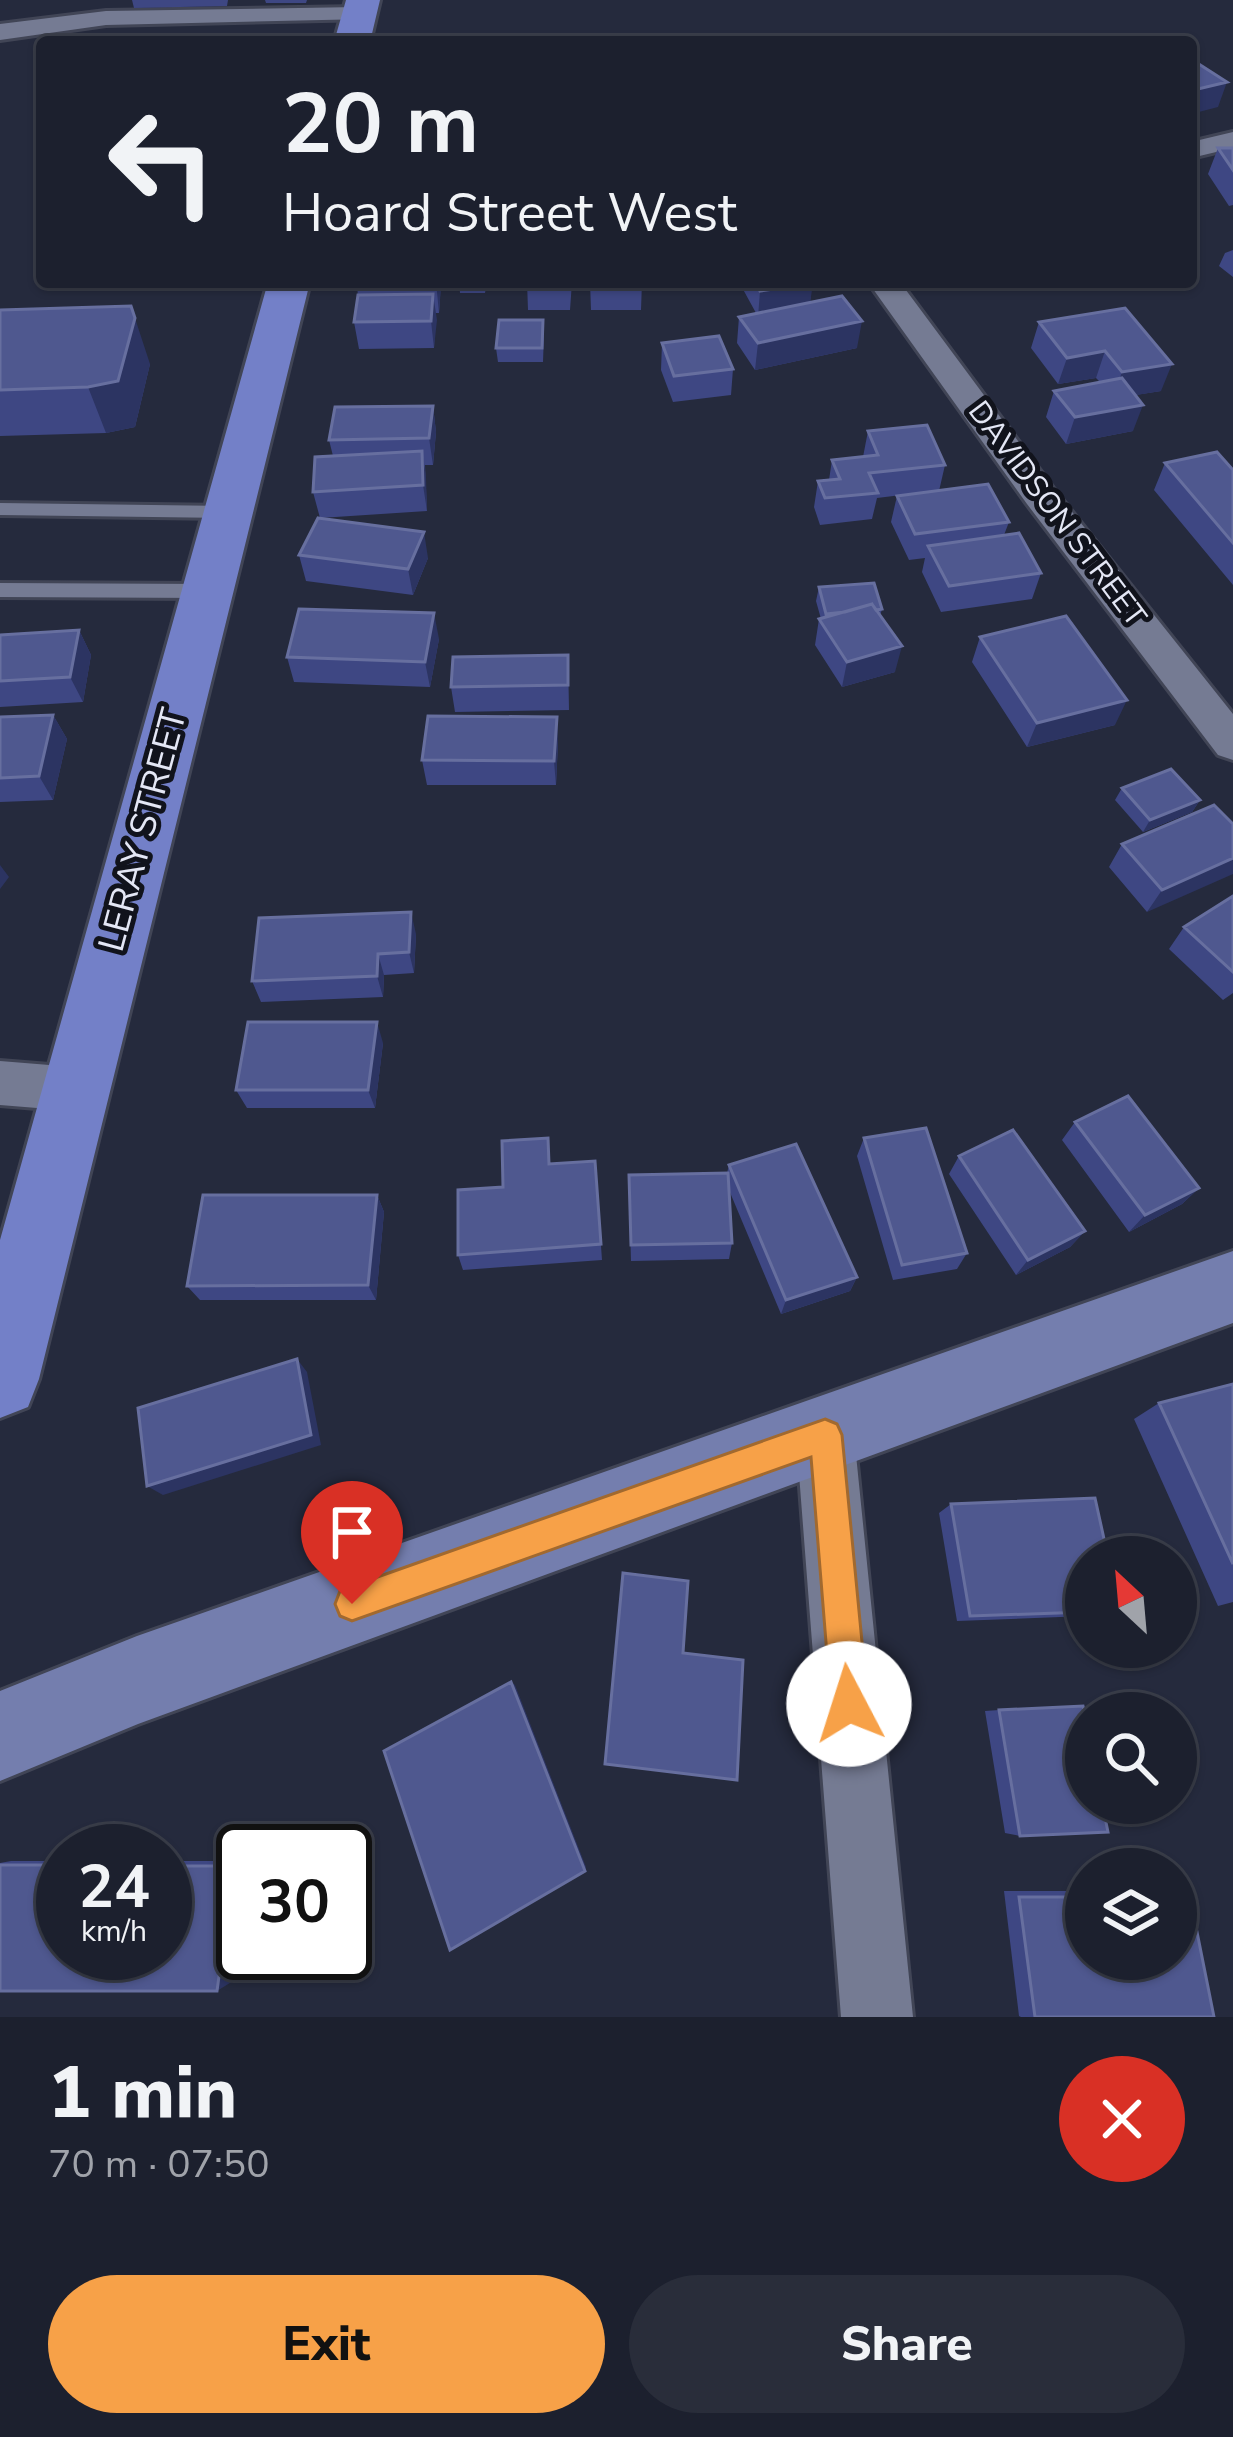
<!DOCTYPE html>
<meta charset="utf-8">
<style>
:root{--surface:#1c202e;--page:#292d3a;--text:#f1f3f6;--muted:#a0a3aa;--line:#3a3e4a;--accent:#f7a148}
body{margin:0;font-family:"Nunito Sans",sans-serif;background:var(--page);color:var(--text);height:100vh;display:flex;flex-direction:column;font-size:45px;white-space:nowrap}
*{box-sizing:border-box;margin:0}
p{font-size:39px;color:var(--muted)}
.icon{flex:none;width:66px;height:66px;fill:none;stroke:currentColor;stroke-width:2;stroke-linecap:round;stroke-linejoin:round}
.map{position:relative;height:2017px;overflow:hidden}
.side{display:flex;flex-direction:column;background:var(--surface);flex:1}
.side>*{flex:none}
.top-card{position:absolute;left:36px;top:36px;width:1161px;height:252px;border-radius:12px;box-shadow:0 3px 9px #0004,0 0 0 3px var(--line);background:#1c202e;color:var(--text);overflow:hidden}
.needle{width:78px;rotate:334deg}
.buttons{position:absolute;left:1065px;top:1536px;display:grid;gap:24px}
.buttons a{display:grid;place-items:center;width:132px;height:132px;border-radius:50%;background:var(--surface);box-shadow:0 3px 9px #0004,0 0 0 3px var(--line);font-size:60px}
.speed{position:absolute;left:36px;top:1824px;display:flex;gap:24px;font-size:60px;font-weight:700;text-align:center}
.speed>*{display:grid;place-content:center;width:156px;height:156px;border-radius:50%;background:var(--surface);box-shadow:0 3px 9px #0004,0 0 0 3px var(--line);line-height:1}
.speed small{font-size:30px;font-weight:400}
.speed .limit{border:6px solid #111;border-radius:18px;background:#fff;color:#111}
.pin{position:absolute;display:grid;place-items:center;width:102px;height:102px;color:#fff;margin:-123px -51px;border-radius:50% 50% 50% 0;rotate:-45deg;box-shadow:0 0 12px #0007}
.pin .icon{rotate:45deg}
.me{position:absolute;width:132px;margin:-66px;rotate:355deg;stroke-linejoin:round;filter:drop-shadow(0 0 9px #0008)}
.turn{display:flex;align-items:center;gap:42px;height:252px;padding:0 48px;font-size:54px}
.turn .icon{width:156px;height:156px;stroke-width:2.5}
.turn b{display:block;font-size:84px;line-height:102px}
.round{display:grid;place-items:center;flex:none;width:126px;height:126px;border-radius:63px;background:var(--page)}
.head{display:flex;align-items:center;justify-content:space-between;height:204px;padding:0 48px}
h1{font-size:72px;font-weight:800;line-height:90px}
.cta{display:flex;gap:24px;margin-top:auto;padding:24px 48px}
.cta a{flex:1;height:138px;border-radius:72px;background:var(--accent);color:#111;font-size:48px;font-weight:800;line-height:138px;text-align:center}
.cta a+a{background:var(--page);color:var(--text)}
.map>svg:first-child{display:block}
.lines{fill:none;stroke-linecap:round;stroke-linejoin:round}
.lane-casing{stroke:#414556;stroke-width:6}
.street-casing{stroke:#414556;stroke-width:6}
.secondary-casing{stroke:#414556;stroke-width:6}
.primary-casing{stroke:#414556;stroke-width:6}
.lane{fill:#757b93;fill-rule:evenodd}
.street{fill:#757b93;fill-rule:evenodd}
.secondary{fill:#747eae;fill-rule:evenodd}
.primary{fill:#7380c8;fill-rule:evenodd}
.wall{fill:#3e4783}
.shaded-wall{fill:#2c3462}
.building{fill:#4f588f;stroke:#676f9f;stroke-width:3}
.route{fill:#f7a148;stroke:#a1692f;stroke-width:3}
.labels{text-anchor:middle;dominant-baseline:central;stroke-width:10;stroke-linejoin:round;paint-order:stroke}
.far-street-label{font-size:30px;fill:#e4e7f5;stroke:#11131c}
.street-label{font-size:36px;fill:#e4e7f5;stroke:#11131c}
</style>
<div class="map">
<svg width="1233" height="2017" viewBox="0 0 1233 2017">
<rect width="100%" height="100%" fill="#252a3d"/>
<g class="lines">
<defs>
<path id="lane" d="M 0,503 L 228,506 L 237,512 L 228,518 L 0,515 Z
M 0,583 L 207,584 L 217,591 L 207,598 L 0,597 Z"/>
<path id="street" d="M 359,7 L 368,9 L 371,14 L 368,19 L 106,25 L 0,40 L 0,24 L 106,11 Z
M 1233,132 L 1233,148 L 1191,158 L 1191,142 Z
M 868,282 L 900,282 L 1053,488 L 1233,714 L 1233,760 L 1218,755 L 1027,504 Z
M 0,1061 L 74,1067 L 92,1073 L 99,1089 L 92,1105 L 74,1111 L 0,1105 Z
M 825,1406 L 845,1415 L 854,1435 L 913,2017 L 841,2017 L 796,1435 L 805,1415 Z"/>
<path id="secondary" d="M 1233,1251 L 1233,1323 L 138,1724 L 0,1781 L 0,1691 L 137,1636 Z"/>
<path id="primary" d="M 346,0 L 380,0 L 370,42 L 334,42 Z
M 268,282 L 310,282 L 39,1379 L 28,1407 L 0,1418 L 0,1240 Z"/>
</defs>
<!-- lane casing -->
<use href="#lane" class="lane-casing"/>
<!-- street casing -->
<use href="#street" class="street-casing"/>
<!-- secondary casing -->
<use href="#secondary" class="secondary-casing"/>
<!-- primary casing -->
<use href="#primary" class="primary-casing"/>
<!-- lane -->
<use href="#lane" class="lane"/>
<!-- street -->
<use href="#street" class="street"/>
<!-- secondary -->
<use href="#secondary" class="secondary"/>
<!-- primary -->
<use href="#primary" class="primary"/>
</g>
<!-- wall -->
<path class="wall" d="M 132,0 L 228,0 L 227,6 L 134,8 Z
M 265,0 L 307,0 L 306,3 L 266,3 Z
M 1218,148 L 1233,148 L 1233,205 L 1229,206 L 1208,174 Z
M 1233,250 L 1233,277 L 1219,266 L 1225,253 Z
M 155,282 L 212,282 L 209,291 L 158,291 Z
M 357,282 L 441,282 L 439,313 L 436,313 L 434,348 L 359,349 L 354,322 L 358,298 Z
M 459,282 L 487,282 L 485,293 L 460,293 Z
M 527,282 L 572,282 L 570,310 L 528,310 Z
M 590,282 L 642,282 L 641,310 L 591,310 Z
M 739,282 L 812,282 L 810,302 L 857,348 L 755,370 L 737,343 L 739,317 L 756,313 Z
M 1125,308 L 1161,391 L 1135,395 L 1133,431 L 1066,444 L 1046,417 L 1054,391 L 1100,382 L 1096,378 L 1058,384 L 1031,348 L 1039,322 Z
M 0,310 L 150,364 L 135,427 L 106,433 L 0,436 Z
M 544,334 L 543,362 L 498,362 L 496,348 Z
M 662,343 L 733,369 L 731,395 L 673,402 L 661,370 Z
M 433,406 L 436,432 L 433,465 L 425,465 L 427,511 L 320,518 L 313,492 L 333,456 L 329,440 Z
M 868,431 L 945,465 L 939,491 L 1009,522 L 1004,535 L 1041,573 L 1032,599 L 941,612 L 922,572 L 925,558 L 909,560 L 891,522 L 897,496 L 918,493 L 877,498 L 872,519 L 820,525 L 814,507 L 818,481 L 829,480 L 832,460 L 863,457 Z
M 1165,463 L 1233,470 L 1233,585 L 1154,490 Z
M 299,555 L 428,558 L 413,595 L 306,581 Z
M 819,587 L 882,609 L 880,616 L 895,672 L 842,687 L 815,645 L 819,619 L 821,619 L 816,601 Z
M 79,630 L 91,655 L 83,702 L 0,707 L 0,635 Z
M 980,637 L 1115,725 L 1027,747 L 972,662 Z
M 439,639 L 430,687 L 294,682 L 287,657 Z
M 568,655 L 569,710 L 455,712 L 451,687 Z
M 53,715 L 67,739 L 53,800 L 0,802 L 0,717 Z
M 558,742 L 556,785 L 427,785 L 422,760 Z
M 1122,788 L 1200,800 L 1192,812 L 1143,832 L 1115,800 Z
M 1233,824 L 1147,912 L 1109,867 L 1122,844 Z
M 1233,896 L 1233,993 L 1223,1000 L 1169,949 L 1184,927 Z
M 416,934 L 414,973 L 384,975 L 383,997 L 261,1002 L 252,981 Z
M 383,1043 L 375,1108 L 247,1108 L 236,1090 Z
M 1075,1122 L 1199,1188 L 1182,1204 L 1129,1232 L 1062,1140 Z
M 864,1138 L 967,1253 L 957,1269 L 893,1280 L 857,1156 Z
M 959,1156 L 1085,1231 L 1070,1247 L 1016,1275 L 949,1174 Z
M 595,1161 L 602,1260 L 463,1270 L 458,1255 L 503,1187 L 550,1164 Z
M 729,1165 L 857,1277 L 850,1291 L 781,1314 L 729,1190 L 732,1243 L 729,1259 L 631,1261 L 629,1192 L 727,1173 Z
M 377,1195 L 384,1212 L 376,1300 L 200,1300 L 187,1286 Z
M 1233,1384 L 1233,1602 L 1218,1606 L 1134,1419 L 1159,1403 Z
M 951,1504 L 1086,1557 L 1086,1616 L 957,1621 L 939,1513 Z
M 999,1710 L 1020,1836 L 1005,1833 L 985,1711 Z
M 11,1861 L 63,1861 L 63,1953 L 165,1953 L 165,1861 L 243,1861 L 243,1905 L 233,1981 L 0,1991 L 0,1863 Z
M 1004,1891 L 1086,1891 L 1086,1959 L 1214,2017 L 1021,2017 L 1019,2016 Z"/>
<!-- shaded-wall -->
<path class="shaded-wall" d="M 1227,82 L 1218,107 L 1191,114 L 1191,98 L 1194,90 Z
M 436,282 L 441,282 L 441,287 L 439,313 Z
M 813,283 L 809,310 L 758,317 L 760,291 Z
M 433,294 L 437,320 L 434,348 L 431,321 Z
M 131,306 L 150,364 L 135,427 L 106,433 L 88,387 Z
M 862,321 L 857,348 L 755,370 L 758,343 Z
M 1105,351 L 1096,378 L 1058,384 L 1067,358 Z
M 1172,364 L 1161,391 L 1112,399 L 1122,372 Z
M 1143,405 L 1133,431 L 1066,444 L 1075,417 Z
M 433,406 L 436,432 L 433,465 L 429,438 Z
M 422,451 L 426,477 L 427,511 L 423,485 Z
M 424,532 L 428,558 L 413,595 L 408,569 Z
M 434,613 L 439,639 L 430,687 L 425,662 Z
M 79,630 L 91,655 L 83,702 L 70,677 Z
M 902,646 L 895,672 L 842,687 L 847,662 Z
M 1127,700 L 1115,725 L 1027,747 L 1037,723 Z
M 53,715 L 67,739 L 53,800 L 39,776 Z
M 557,717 L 558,742 L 556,785 L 554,761 Z
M 1200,800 L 1192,812 L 1143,832 L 1150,820 Z
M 1233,858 L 1233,874 L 1147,912 L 1162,890 Z
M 0,865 L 9,877 L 0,889 Z
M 411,912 L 416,934 L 414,973 L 409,952 Z
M 378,954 L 384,975 L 383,997 L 377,976 Z
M 377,1022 L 383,1043 L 375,1108 L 368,1090 Z
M 1199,1188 L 1182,1204 L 1129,1232 L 1145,1215 Z
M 377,1195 L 384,1212 L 376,1300 L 368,1285 Z
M 1085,1231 L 1070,1247 L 1016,1275 L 1028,1260 Z
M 857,1277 L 850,1291 L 781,1314 L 786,1300 Z
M 297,1359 L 307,1372 L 321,1445 L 163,1495 L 147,1486 Z
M 511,1682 L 515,1685 L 586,1867 L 585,1871 Z
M 243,1863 L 243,1905 L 233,1981 L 217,1991 L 234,1866 Z"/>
<!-- building -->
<path class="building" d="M 409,38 L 466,38 L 465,42 L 408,42 Z
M 1191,59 L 1227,82 L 1194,90 L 1191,89 Z
M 1218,148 L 1233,148 L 1233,170 Z
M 357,282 L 436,282 L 436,286 L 356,287 Z
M 527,282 L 569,282 L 569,284 L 527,284 Z
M 590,282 L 642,282 L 642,283 L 590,283 Z
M 756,282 L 812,282 L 813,283 L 760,291 Z
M 433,294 L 431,321 L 354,322 L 358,295 Z
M 842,296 L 862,321 L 758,343 L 739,317 Z
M 131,306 L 135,318 L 118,381 L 88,387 L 0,390 L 0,310 Z
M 1125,308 L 1172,364 L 1122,372 L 1105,351 L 1067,358 L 1039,322 Z
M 499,320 L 543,320 L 542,348 L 496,348 Z
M 719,336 L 733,369 L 674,376 L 662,343 Z
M 1122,378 L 1143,405 L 1075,417 L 1054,391 Z
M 433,406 L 429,438 L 329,440 L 335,407 Z
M 927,425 L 945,465 L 869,473 L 878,493 L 825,498 L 818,481 L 840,479 L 832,460 L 878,455 L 868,431 Z
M 422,451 L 423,485 L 313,492 L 315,457 Z
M 1217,452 L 1233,470 L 1233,543 L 1165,463 Z
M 988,484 L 1009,522 L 915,534 L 897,496 Z
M 318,518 L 424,532 L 408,569 L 299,555 Z
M 1019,533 L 1041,573 L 949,586 L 928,546 Z
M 874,583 L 882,609 L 876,610 L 872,604 L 845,612 L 826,614 L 819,587 Z
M 872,604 L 902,646 L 847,662 L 819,619 Z
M 299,609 L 434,613 L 425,662 L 287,657 Z
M 1066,616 L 1127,700 L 1037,723 L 980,637 Z
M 79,630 L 70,677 L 0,681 L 0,635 Z
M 568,655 L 568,685 L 451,687 L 453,657 Z
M 53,715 L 39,776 L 0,778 L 0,717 Z
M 428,716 L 557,717 L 554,761 L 422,760 Z
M 1171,769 L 1200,800 L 1150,820 L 1122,788 Z
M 1214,805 L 1233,824 L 1233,858 L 1162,890 L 1122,844 Z
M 1233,896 L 1233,972 L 1184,927 Z
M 411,912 L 409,952 L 378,954 L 377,976 L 252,981 L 259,918 Z
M 248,1022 L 377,1022 L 368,1090 L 236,1090 Z
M 1128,1096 L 1199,1188 L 1145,1215 L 1075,1122 Z
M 926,1128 L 967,1253 L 902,1265 L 864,1138 Z
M 1013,1130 L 1085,1231 L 1028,1260 L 959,1156 Z
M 548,1138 L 549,1164 L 595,1161 L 601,1244 L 458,1255 L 458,1190 L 503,1187 L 502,1141 Z
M 796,1144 L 857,1277 L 786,1300 L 729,1165 Z
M 728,1173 L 732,1243 L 631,1245 L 629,1175 Z
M 203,1195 L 377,1195 L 368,1285 L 187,1286 Z
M 297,1359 L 311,1435 L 147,1486 L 138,1408 Z
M 1233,1384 L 1233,1564 L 1159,1403 Z
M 1095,1498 L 1108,1557 L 1086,1557 L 1086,1612 L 970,1616 L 951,1504 Z
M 623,1573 L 688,1581 L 683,1653 L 743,1660 L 737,1780 L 605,1764 Z
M 511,1682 L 585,1871 L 450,1950 L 384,1751 Z
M 1083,1706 L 1086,1720 L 1086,1803 L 1102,1803 L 1108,1832 L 1020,1836 L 999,1710 Z
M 0,1865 L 63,1865 L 63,1953 L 165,1953 L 165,1866 L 234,1866 L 217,1991 L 0,1991 Z
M 1019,1897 L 1086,1897 L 1086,1959 L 1176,1959 L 1176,1897 L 1190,1897 L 1214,2017 L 1035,2017 Z"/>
<!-- route -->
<path class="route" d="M 825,1419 L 837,1424 L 842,1435 L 868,1704 L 862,1717 L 849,1722 L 836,1717 L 831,1704 L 811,1457 L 352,1621 L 340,1616 L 335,1604 L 340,1591 L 352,1586 Z"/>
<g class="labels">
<!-- far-street labels -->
<g class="far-street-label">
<text transform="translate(1057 514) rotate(53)">DAVIDSON STREET</text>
</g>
<!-- street labels -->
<g class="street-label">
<text transform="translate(143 830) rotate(-75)">LERAY STREET</text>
</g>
</g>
</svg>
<div class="buttons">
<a><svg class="needle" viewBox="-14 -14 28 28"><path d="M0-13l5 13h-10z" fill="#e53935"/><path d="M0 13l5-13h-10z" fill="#a0a3aa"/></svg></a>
<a><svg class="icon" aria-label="search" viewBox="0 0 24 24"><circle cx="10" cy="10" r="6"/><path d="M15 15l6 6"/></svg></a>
<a><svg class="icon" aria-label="layers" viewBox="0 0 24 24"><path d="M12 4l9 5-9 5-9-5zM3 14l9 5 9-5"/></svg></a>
</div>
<div class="speed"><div>24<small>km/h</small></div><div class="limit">30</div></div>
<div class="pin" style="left:352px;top:1604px;background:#d93025"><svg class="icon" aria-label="arrive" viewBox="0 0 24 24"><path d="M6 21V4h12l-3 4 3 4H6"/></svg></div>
<svg class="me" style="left:849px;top:1704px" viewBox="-20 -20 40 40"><circle r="19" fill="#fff"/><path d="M0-13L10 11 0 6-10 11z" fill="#f7a148"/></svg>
<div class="top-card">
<div class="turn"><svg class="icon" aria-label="left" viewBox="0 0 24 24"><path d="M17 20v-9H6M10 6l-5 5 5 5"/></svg><div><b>20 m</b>Hoard Street West</div></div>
</div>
</div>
<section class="side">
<div class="head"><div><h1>1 min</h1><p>70 m · 07:50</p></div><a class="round" style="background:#d93025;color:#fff"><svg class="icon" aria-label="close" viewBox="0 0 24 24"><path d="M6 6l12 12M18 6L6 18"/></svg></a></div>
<div class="cta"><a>Exit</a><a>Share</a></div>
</section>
